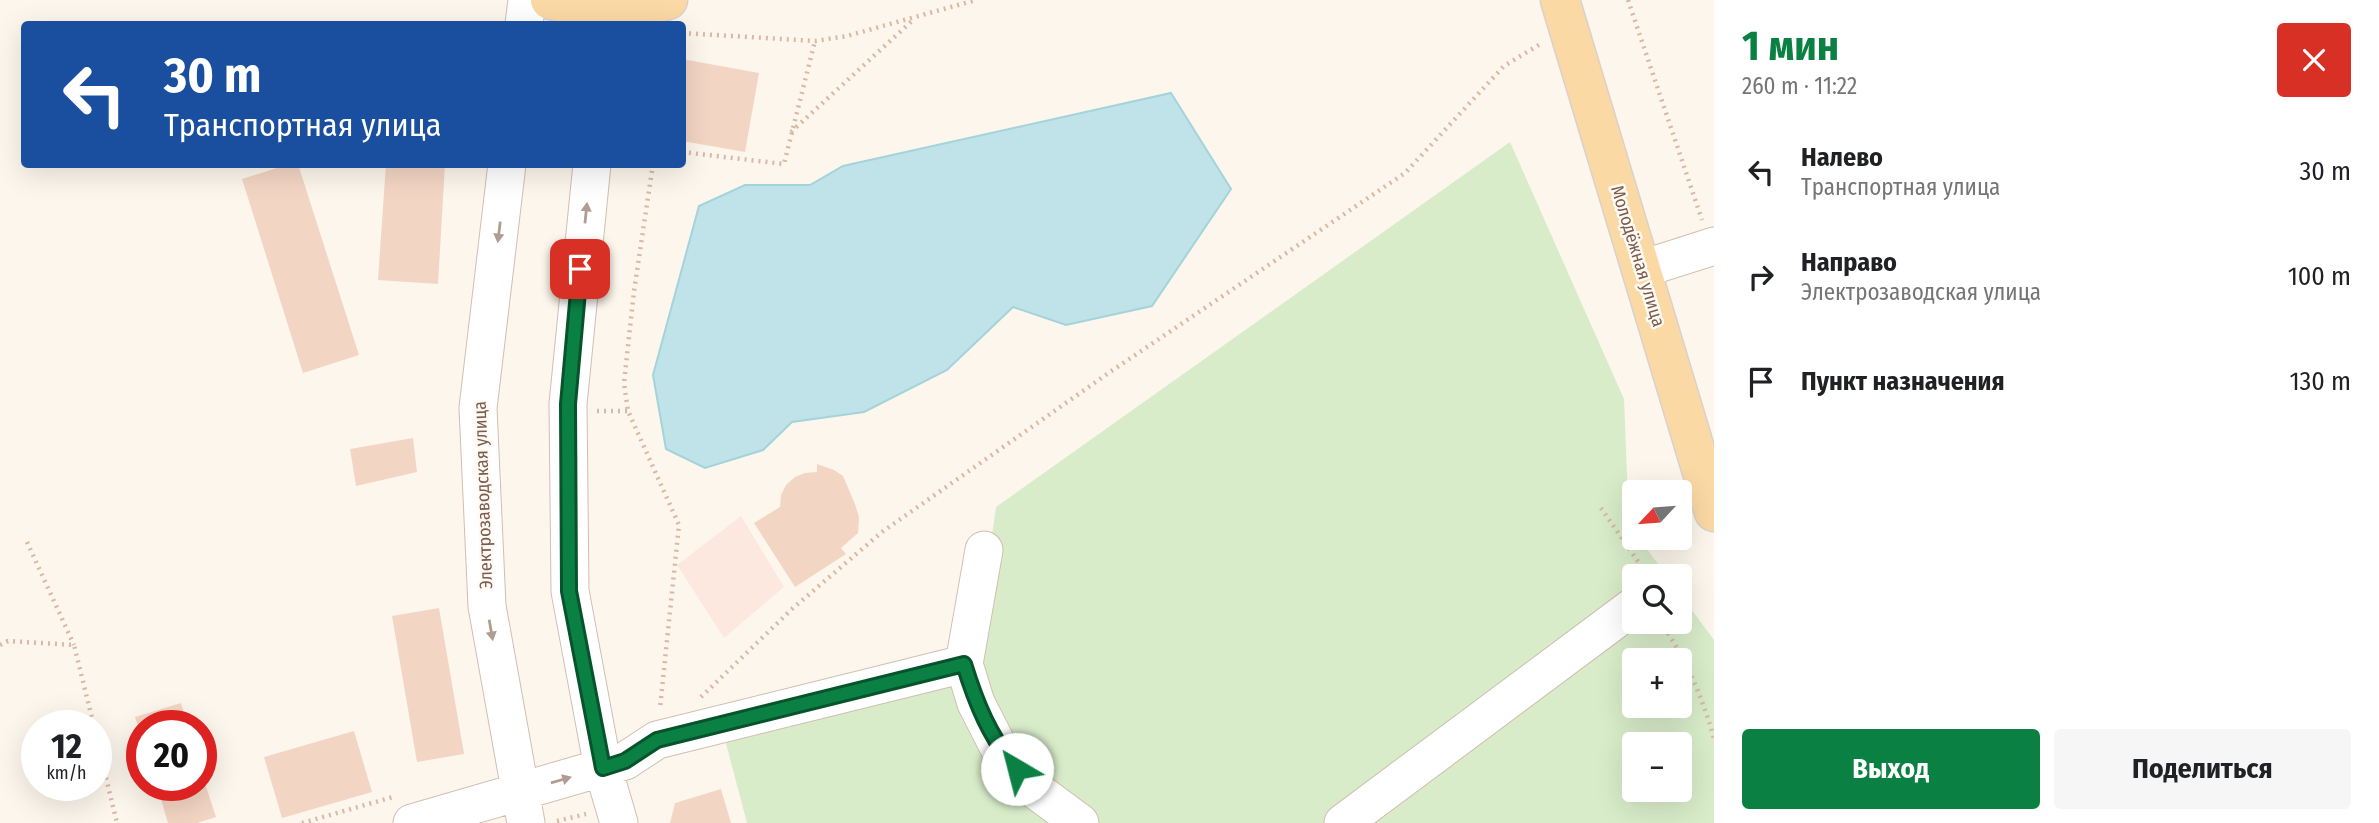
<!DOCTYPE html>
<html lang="ru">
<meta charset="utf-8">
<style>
:root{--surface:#fff;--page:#f6f6f6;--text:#202124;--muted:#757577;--accent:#0b8043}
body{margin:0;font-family:"Fira Sans Condensed",sans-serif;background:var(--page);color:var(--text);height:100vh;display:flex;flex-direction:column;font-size:26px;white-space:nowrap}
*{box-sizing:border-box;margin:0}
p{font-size:23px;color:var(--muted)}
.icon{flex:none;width:38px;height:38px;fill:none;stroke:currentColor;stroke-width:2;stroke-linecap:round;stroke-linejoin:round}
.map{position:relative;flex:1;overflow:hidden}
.details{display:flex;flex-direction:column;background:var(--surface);width:665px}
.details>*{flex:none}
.banner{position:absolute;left:21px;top:21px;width:665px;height:147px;border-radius:7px;box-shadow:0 7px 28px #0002;background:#1a4fa0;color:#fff;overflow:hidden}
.needle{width:46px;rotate:244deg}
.controls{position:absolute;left:1622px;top:480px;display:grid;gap:14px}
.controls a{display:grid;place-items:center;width:70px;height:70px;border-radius:7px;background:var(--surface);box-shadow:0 7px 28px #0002;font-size:35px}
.speed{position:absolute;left:21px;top:710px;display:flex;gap:14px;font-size:35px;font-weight:700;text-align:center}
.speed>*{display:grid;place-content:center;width:91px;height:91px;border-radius:50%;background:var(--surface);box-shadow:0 7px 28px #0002;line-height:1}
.speed small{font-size:18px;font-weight:400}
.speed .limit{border:10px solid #d22;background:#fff;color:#111}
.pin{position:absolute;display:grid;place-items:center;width:60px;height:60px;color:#fff;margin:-30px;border-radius:14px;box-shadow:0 4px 10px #0006}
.me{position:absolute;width:77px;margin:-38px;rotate:323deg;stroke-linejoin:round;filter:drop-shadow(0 0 5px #0008)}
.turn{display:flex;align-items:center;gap:24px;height:147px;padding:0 28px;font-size:32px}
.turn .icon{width:91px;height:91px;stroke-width:2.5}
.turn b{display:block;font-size:49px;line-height:60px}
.round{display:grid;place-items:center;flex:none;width:74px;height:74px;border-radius:7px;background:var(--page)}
.headline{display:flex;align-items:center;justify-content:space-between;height:119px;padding:0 28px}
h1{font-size:42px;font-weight:700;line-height:52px;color:var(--accent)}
.button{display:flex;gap:14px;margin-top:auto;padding:14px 28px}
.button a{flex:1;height:80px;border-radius:7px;background:var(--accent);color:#fff;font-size:28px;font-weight:700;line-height:80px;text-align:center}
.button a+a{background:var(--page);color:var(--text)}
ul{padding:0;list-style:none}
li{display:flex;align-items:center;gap:21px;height:105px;padding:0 28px}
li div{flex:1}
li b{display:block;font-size:26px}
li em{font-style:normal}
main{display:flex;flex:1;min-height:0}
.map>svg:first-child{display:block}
.commercial{fill:#fde8e0}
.green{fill:#d8ecc9;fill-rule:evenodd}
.water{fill:#bfe3e8;stroke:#a5d3da;stroke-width:2}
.building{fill:#f3d5c3}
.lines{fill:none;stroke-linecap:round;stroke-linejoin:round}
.minor-casing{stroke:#d1beb0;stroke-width:39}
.major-casing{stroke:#dad1cd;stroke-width:41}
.path{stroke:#d9b8a5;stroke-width:4.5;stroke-dasharray:2 5;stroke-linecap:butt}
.minor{stroke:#fff;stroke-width:37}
.major{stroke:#fbd9a5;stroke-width:38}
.oneway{fill:#af9d94}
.route-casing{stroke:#07532c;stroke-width:18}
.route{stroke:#0b8043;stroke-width:12}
.labels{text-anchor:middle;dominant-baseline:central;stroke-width:5;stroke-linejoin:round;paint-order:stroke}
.street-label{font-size:18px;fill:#7a5c4d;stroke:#fffaf3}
</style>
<main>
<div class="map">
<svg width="1714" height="823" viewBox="0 0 1714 823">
<rect width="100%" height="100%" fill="#fdf6ec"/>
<!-- commercial -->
<path class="commercial" d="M 741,516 L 784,587 L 724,638 L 677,565 Z"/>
<!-- green -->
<path class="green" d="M 1510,142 L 1624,399 L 1629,524 L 1634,532 L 1634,537 L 1638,537 L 1667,576 L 1634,576 L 1634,621 L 1680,621 L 1680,594 L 1714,640 L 1714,823 L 747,823 L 724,736 L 978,673 L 978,635 L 996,507 ZM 1634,660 L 1680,660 L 1680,705 L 1634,705 ZM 1634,744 L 1680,744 L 1680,789 L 1634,789 Z"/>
<!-- water -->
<path class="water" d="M 1171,93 L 1231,189 L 1152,306 L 1066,325 L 1013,307 L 947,370 L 864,412 L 792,422 L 763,450 L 705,468 L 666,449 L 653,375 L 699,206 L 745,185 L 810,185 L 843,166 Z"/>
<!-- building -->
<path class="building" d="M 682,59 L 759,73 L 745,152 L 682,141 Z
M 289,164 L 298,164 L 359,355 L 303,373 L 242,179 Z
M 386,164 L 445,164 L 438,284 L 378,280 Z
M 413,438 L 417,472 L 356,486 L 350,449 Z
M 817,464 L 834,470 L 843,476 L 855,504 L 859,517 L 858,533 L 841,548 L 846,554 L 795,587 L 754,523 L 780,507 L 781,495 L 786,485 L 795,477 L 805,473 L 817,472 Z
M 439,608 L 464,754 L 417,762 L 392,616 Z
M 181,703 L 188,726 L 142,726 L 141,736 L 135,717 Z
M 354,731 L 372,792 L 282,818 L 264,757 Z
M 201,771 L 216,817 L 197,823 L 168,823 L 157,786 L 201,786 Z
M 721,789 L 731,823 L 670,823 L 675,803 Z"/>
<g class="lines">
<defs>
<path id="minor" d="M 524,24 L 527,0
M 507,164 L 478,408 L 487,606 L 526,823
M 592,164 L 568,404 L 570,591 L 603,768 L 619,823
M 1642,269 L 1714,246
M 984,550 L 964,664 L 976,703 L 1000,750 L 1034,789 L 1080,823
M 412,823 L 625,761 L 657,740 L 964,664
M 1343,823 L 1634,606"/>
<path id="major" d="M 550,0 L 611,13 L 642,8 L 668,0
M 1560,0 L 1714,512"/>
</defs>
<!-- minor casing -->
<use href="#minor" class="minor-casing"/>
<!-- major casing -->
<use href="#major" class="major-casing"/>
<!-- path -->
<path class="path" d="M 1628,0 L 1702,220
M 682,33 L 815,41 L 847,36 L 976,0
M 791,132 L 913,20
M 682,152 L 784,164 L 815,41
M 653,164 L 634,291 L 624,383 L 628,411 L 679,525 L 660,708
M 597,411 L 628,411
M 1601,508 L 1648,576
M 27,542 L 74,645
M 1660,622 C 1685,656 1703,698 1714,739
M 0,645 L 8,641 L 74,645 L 94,726
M 701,697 L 792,609 L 882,532 L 1110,372 L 1405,173 L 1504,66 L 1542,43
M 96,737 L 117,823
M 557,821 L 586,814
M 302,823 L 393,797"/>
<!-- minor -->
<use href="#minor" class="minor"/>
<!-- major -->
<use href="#major" class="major"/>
</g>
<!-- one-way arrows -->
<defs><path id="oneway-solid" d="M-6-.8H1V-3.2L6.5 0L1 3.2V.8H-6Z" transform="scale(1.75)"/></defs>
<g class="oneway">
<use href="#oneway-solid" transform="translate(586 213) rotate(-84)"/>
<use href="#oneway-solid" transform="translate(499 232) rotate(97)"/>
<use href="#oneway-solid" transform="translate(491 630) rotate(80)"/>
<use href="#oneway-solid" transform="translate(561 780) rotate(-16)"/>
</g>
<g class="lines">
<defs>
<path id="route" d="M 580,269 L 568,404 L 569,591 L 603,768 L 625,761 L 657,740 L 964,664 C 976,703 990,738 1017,769"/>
</defs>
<!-- route casing -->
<use href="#route" class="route-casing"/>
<!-- route -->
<use href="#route" class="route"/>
</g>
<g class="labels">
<!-- street labels -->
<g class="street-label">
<text transform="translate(1638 256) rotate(73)">Молодёжная улица</text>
<text transform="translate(483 495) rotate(-92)">Электрозаводская улица</text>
</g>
</g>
</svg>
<div class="controls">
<a><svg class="needle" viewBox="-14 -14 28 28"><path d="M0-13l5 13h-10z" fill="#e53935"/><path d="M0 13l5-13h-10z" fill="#757577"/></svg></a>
<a><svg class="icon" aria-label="search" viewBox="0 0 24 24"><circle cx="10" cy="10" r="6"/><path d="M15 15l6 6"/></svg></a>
<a>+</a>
<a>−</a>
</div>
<div class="speed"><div>12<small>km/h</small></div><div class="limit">20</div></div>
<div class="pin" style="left:580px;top:269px;background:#d93025"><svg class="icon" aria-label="arrive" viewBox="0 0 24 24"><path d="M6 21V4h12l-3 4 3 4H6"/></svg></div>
<svg class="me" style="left:1017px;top:769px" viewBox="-20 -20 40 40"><circle r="19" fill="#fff"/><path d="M0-13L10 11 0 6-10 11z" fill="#0b8043"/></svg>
<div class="banner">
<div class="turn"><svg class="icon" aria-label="left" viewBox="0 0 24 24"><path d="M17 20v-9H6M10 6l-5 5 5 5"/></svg><div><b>30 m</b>Транспортная улица</div></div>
</div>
</div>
<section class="details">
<div class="headline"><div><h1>1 мин</h1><p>260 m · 11:22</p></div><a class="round" style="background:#d93025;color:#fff"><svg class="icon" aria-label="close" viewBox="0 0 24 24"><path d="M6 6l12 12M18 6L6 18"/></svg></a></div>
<ul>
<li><svg class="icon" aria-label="left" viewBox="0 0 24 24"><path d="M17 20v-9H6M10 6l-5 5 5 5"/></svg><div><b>Налево</b><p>Транспортная улица</p></div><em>30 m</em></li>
<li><svg class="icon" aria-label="right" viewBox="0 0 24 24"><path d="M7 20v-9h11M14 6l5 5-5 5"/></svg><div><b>Направо</b><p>Электрозаводская улица</p></div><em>100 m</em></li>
<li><svg class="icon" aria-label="arrive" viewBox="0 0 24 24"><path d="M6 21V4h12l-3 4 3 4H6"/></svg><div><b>Пункт назначения</b></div><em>130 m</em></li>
</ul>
<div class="button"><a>Выход</a><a>Поделиться</a></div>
</section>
</main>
